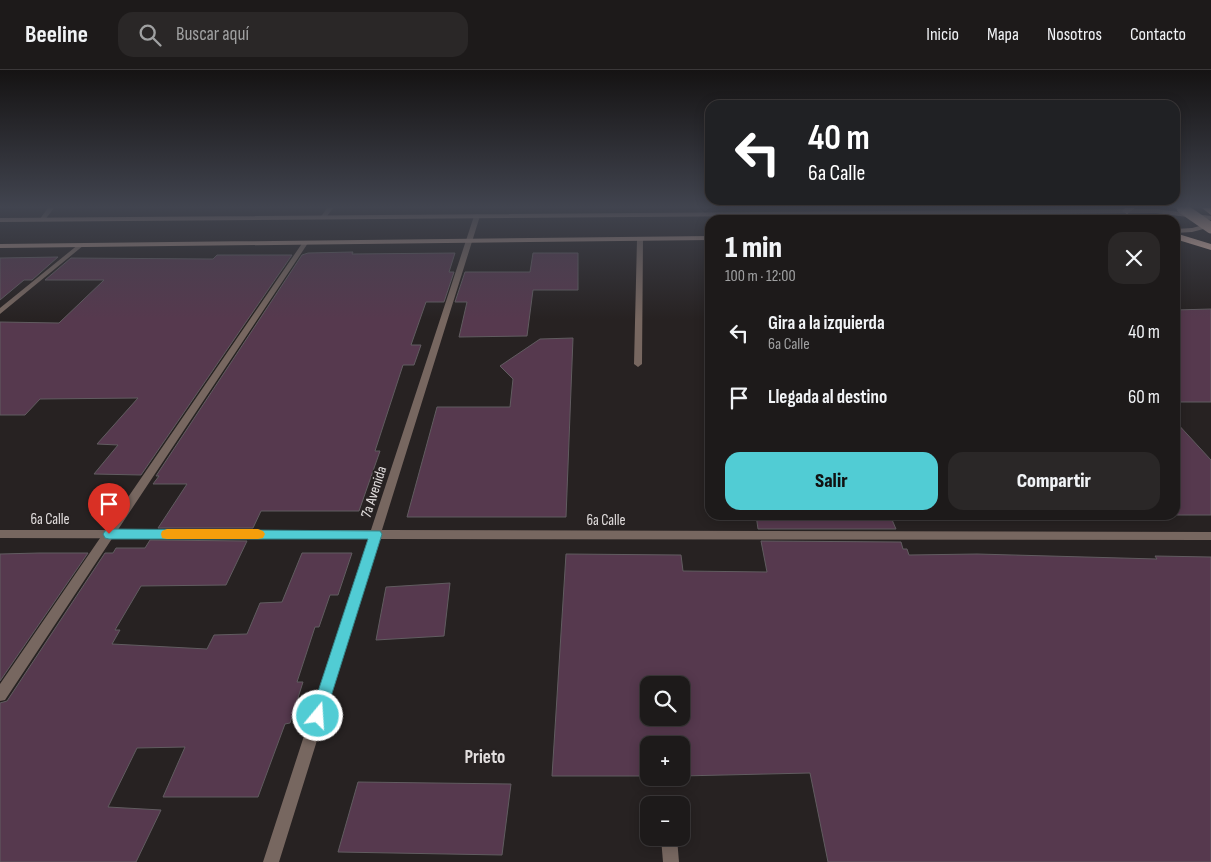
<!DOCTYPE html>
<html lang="es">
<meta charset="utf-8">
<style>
:root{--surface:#1d1a1a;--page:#2a2727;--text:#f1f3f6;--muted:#a0a1a2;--line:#3b3839;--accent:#51ccd4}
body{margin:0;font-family:"Sofia Sans Condensed",sans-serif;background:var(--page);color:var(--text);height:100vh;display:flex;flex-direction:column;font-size:19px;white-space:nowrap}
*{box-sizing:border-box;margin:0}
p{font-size:16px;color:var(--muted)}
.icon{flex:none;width:28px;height:28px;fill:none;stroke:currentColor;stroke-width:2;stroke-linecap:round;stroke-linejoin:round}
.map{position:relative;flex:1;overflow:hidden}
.drawer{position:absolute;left:705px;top:145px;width:475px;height:305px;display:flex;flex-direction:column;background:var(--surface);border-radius:15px;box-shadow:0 2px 12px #0003,0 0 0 1px var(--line)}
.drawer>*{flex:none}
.banner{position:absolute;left:705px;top:30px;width:475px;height:105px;border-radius:15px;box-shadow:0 2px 12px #0003,0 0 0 1px var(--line);background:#202124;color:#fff;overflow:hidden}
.fabs{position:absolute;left:640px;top:606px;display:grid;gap:10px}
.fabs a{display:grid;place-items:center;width:50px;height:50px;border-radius:10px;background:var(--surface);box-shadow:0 2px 12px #0003,0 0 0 1px var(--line);font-size:25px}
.pin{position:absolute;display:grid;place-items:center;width:42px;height:42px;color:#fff;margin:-51px -21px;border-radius:50% 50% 50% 0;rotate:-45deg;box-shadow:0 0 5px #0007}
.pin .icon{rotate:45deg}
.me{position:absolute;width:55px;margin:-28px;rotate:18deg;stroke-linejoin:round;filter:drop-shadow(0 0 4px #0008)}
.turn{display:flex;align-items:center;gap:18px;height:105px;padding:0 20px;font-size:22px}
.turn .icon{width:65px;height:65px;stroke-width:2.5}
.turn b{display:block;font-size:35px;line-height:42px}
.round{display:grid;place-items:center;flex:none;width:52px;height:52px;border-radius:15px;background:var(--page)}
.headline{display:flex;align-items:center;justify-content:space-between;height:85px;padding:0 20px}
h1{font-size:30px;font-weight:800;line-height:38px}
.primary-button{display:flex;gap:10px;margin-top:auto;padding:10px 20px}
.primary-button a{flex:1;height:58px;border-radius:15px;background:var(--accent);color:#111;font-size:20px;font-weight:800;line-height:58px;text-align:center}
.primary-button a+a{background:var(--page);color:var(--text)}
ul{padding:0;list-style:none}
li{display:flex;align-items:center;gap:15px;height:65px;padding:0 20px}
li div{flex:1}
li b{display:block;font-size:19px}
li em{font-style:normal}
header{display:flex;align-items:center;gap:30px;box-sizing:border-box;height:70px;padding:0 25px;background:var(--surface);border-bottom:1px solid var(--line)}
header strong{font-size:24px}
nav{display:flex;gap:28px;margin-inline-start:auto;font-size:18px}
.search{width:350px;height:45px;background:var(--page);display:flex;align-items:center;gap:12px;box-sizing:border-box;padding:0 18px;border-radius:15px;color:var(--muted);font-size:19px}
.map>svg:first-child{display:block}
.building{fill:#56394e;stroke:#615c60;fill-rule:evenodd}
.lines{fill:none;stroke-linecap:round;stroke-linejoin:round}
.lane{fill:#776760;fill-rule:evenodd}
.street{fill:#776760;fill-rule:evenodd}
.secondary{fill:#a78d82;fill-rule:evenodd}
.highway{fill:#efc6b4;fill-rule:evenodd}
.highway-bridge{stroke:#efc6b4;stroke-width:11}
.route{fill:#51ccd4;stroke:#35858a}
.slow{fill:#f59e0b}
.labels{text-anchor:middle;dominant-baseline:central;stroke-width:4;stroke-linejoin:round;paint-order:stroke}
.street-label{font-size:15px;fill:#e2dede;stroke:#272222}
.near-neighbourhood-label{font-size:19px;font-weight:bold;fill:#e2dede;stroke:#272222}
</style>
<header>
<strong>Beeline</strong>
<div class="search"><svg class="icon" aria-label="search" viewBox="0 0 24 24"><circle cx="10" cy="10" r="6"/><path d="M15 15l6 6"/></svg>Buscar aquí</div>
<nav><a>Inicio</a><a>Mapa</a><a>Nosotros</a><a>Contacto</a></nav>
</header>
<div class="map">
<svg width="1211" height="792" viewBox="0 0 1211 792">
<rect width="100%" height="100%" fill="#272222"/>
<!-- building -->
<path class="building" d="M 353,182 L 352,184 L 455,183 L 449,202 L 454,202 L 444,232 L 426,232 L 411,275 L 421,275 L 414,295 L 403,295 L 375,381 L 380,381 L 359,441 L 261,441 L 253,458 L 158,458 L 187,414 L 153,414 L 159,406 L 156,406 L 302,185 L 308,183 Z
M 533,183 L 578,183 L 578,220 L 533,220 L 527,266 L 459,267 L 467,232 L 455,232 L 465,202 L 530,202 Z
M 217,185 L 292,185 L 141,405 L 94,404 L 118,375 L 97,374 L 138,328 L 40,329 L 25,345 L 0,345 L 0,252 L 59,253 L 104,210 L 45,210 L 71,188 L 213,189 Z
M 58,187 L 32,210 L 24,210 L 0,230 L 0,188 Z
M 1211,239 L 1211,332 L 1175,332 L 1175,240 Z
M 573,268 L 566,447 L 407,447 L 437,337 L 510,337 L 513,309 L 500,296 L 540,269 Z
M 1175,351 L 1211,390 L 1211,445 L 1175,445 Z
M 756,445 L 890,445 L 896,459 L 758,459 Z
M 150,470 L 247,471 L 226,515 L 141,516 L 115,560 L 120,560 L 112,574 L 207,579 L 214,565 L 247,564 L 260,533 L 282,532 L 302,483 L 352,483 L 338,525 L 330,525 L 319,557 L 315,557 L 297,612 L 303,612 L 290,653 L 285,654 L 258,727 L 163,727 L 185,677 L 137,678 L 108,737 L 161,740 L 136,792 L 0,792 L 0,633 L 7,631 L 105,483 L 113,483 L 116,478 L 145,478 Z
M 761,471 L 901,472 L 903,479 L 907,479 L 909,485 L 977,484 L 1157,489 L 1155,486 L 1211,487 L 1211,792 L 828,792 L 810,703 L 681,706 L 681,675 L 649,675 L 649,706 L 552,706 L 566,484 L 681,485 L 683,501 L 767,502 ZM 649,615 L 681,615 L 681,648 L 649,648 Z
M 39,483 L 88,483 L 0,611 L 0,484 Z
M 450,513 L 444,566 L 376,570 L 386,517 Z
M 358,712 L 511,714 L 502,785 L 338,782 Z"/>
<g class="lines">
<!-- lane -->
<path class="lane" d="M 48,138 L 54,138 L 44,151 L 40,151 L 39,150 Z
M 640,167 L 643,169 L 642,294 L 638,297 L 634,294 L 637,169 Z
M 303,172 L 308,173 L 5,630 L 0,631 L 0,614 Z
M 79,174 L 84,175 L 0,244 L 0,238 Z
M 661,768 L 677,768 L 679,792 L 663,792 Z"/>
<!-- street -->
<path class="street" d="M 327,138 L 333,138 L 325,149 L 321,149 L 320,148 Z
M 477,144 L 480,146 L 382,460 L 1211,462 L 1211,470 L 380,469 L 279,792 L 263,792 L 368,469 L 0,468 L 0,460 L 371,460 L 474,146 Z"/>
<!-- secondary -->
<path class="secondary" d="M 1156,139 L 1211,146 L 1211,150 L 1156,143 L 0,152 L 0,148 Z
M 1211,153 L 1211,157 L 1192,162 L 1175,163 L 1175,159 L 1192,158 Z
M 710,166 L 710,170 L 0,178 L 0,174 Z"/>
<!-- highway -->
<path class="highway" d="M 1125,138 L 1135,138 L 1127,144 L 1122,141 Z
M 1202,138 L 1211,138 L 1211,145 Z
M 1175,163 L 1211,174 L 1211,180 L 1175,169 Z"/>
<!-- highway-bridge -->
<path class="highway-bridge" d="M 1182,138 L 1211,158"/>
</g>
<!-- sky -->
<linearGradient id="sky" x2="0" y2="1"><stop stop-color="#151313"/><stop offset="0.55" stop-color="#41444f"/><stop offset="1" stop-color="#41444f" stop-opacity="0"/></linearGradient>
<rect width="1211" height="249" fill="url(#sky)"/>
<!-- route -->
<path class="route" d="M 109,459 L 380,461 L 382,464 L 323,652 L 318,654 L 312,652 L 310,646 L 368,469 L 109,469 L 105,468 L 103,464 L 105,461 Z"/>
<!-- slow -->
<path class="slow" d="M 167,459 L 258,459 L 263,461 L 265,464 L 263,468 L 258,469 L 167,469 L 162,468 L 161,464 L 162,461 Z"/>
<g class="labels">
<!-- street labels -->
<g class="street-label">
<text transform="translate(374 422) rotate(-72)">7a Avenida</text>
<text x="50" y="449">6a Calle</text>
<text x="606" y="450">6a Calle</text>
</g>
<!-- near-neighbourhood labels -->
<g class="near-neighbourhood-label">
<text x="485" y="687">Prieto</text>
</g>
</g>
</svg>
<div class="fabs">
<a><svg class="icon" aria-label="search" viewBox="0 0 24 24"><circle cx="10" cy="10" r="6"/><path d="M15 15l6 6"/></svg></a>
<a>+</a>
<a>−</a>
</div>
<div class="pin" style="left:109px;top:464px;background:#d93025"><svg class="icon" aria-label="arrive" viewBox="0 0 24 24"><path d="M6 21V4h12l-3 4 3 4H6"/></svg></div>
<svg class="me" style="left:318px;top:646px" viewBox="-20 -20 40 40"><circle r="17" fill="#51ccd4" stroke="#fff" stroke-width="3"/><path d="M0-11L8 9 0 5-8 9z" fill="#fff"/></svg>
<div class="banner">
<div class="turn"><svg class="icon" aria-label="left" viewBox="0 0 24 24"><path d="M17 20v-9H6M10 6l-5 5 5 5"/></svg><div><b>40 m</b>6a Calle</div></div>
</div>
<section class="drawer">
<div class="headline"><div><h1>1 min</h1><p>100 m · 12:00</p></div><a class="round"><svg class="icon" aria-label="close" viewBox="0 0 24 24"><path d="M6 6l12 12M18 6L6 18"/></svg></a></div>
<ul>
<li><svg class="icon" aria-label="left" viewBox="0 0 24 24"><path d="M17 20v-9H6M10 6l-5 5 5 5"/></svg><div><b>Gira a la izquierda</b><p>6a Calle</p></div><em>40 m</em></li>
<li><svg class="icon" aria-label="arrive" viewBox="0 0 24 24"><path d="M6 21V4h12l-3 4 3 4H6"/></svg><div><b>Llegada al destino</b></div><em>60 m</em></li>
</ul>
<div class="primary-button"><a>Salir</a><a>Compartir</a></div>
</section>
</div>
